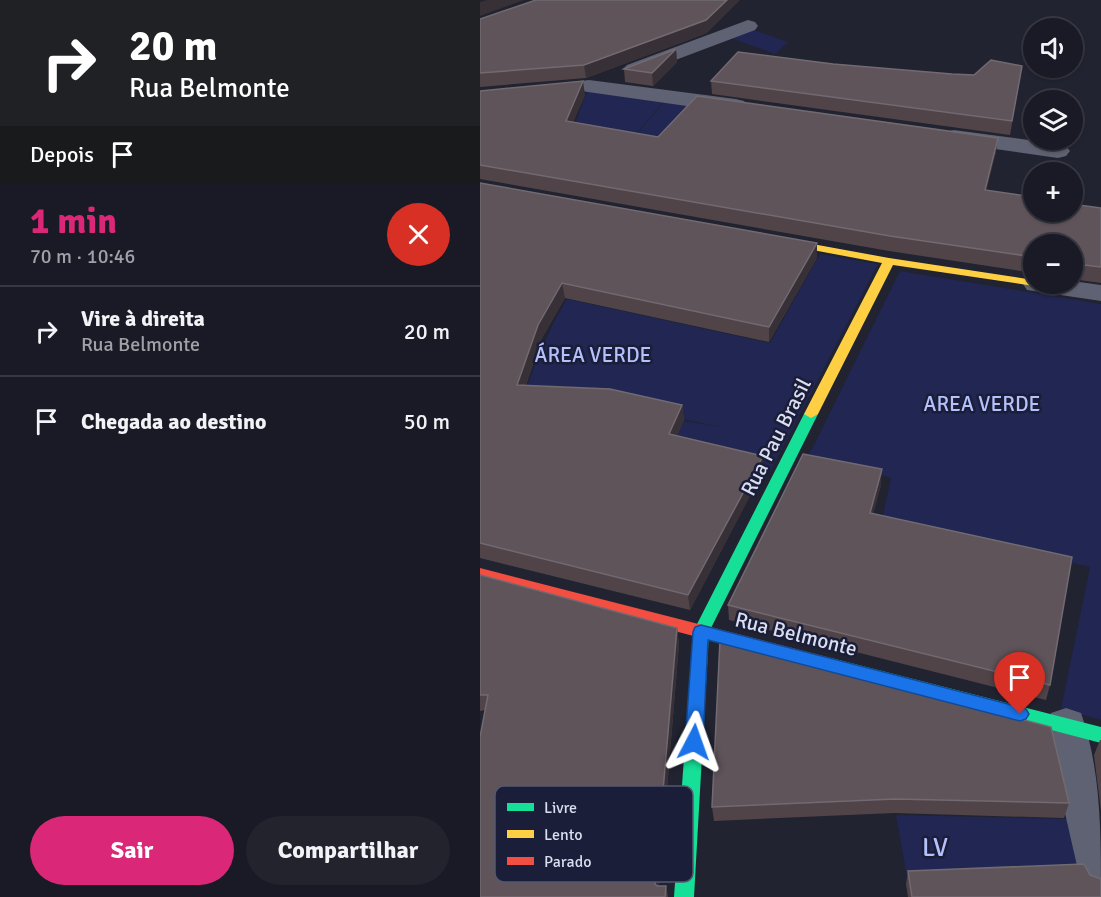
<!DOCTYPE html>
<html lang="pt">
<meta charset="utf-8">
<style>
:root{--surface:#191a25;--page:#22232d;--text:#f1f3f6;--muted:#9fa1a7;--line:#373842;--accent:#db2777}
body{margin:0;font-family:Signika,sans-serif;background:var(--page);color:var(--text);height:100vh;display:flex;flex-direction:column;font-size:22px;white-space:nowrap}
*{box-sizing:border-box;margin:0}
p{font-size:20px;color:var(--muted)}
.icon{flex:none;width:33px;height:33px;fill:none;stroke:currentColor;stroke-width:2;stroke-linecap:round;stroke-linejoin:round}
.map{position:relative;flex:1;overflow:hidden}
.panel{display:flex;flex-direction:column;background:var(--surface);width:480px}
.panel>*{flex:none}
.banner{background:#202124;color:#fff;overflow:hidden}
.buttons{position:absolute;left:543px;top:18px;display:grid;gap:12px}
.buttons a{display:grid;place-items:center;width:60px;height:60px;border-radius:50%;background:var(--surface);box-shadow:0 2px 4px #0004,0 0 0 2px var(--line);font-size:30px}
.pin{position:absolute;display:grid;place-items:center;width:51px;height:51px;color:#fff;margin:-62px -26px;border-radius:50% 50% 50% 0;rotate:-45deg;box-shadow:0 0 6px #0007}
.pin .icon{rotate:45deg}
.me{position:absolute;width:66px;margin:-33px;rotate:4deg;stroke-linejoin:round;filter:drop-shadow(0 0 4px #0008)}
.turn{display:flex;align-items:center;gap:21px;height:126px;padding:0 30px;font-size:27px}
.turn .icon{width:78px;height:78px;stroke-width:2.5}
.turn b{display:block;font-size:42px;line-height:51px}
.then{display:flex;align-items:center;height:57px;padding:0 30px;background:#0003;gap:12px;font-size:22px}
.round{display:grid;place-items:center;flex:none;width:63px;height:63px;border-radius:32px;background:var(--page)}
.overview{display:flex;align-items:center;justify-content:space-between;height:102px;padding:0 30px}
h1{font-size:36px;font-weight:700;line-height:45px;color:var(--accent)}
.button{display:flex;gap:12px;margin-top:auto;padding:12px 30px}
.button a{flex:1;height:69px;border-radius:36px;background:var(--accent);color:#fff;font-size:24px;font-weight:700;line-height:69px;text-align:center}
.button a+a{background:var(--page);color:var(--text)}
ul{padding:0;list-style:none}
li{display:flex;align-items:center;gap:18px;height:90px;padding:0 30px;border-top:2px solid var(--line)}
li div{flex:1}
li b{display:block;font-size:22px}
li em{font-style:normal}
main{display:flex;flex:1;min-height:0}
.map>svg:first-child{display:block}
.green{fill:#212652}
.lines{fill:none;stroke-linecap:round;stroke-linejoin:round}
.street{fill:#5f6272;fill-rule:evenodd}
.fast{fill:#16e098;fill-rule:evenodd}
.slow{fill:#ffcf43;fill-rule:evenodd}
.jam{fill:#f24e42;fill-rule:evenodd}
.wall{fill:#504448}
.shaded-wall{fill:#373037}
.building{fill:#5f545a;stroke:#726a71;stroke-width:1.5}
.route{fill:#1a73e8;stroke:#114b97;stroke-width:1.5}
.labels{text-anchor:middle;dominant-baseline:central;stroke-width:5;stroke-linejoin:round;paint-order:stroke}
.park-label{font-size:21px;fill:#b5c1fc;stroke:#1a1e38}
.street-label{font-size:21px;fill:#dadef0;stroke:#1a1e38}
.near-park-label{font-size:26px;fill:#b5c1fc;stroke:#1a1e38}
.key{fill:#1a1e38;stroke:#54586f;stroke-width:1.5}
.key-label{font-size:16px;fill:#dadef0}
</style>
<main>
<section class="panel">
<div class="banner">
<div class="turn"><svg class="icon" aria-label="right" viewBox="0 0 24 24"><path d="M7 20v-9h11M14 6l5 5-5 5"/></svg><div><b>20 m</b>Rua Belmonte</div></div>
<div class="then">Depois<svg class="icon" aria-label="arrive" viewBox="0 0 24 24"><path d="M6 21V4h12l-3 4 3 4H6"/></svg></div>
</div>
<div class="overview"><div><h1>1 min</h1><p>70 m · 10:46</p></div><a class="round" style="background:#d93025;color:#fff"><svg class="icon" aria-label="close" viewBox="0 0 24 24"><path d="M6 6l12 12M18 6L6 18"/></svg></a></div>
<ul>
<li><svg class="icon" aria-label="right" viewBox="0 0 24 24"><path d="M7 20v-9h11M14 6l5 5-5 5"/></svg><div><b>Vire à direita</b><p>Rua Belmonte</p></div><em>20 m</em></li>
<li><svg class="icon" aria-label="arrive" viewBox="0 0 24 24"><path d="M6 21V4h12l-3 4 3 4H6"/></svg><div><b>Chegada ao destino</b></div><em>50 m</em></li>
</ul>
<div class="button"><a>Sair</a><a>Compartilhar</a></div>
</section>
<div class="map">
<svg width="621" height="897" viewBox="0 0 621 897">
<rect width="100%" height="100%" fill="#212331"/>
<!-- green -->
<path class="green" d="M 271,29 L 308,42 L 295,54 L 248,37 Z
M 108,89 L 185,100 L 146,145 L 90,136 Z
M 186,100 L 221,105 L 179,151 L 147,145 Z
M 340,254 L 398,264 L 290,472 L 191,449 L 204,421 L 240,427 L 138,405 L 42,400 C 55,365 67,331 87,299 L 290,343 Z
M 420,271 L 621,304 L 621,720 L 581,709 L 610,567 L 402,520 L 411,478 L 329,455 Z
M 416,815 L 593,819 L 606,875 L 428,883 Z"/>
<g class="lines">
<!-- street -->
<path class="street" d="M 268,20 L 275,22 L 278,26 L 275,30 L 161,73 L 154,75 L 147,73 L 143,69 L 147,65 Z
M 109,80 L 256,99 L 264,101 L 267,106 L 264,111 L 256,113 L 101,91 L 98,86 L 101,81 Z
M 474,130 L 578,144 L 586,146 L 590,151 L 586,156 L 578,158 L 466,142 L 462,137 L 466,132 Z
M 554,277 L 554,284 L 592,284 L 592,281 L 621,285 L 621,301 L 547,290 L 543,284 L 547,278 Z
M 586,708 L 601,713 C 621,770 621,832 621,893 L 605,886 L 598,870 L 565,726 L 571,713 Z"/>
<!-- fast -->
<path class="fast" d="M 331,410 L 338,414 L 229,632 L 214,897 L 194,897 L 213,632 L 324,414 Z
M 351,658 L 621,727 L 621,743 L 351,672 L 345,670 L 343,665 L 345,660 Z"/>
<!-- slow -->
<path class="slow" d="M 294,237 L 409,258 L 554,280 L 554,284 L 559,284 L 554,286 L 413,265 L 338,414 L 331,418 L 324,414 L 402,263 L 290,242 L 290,238 Z"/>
<!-- jam -->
<path class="jam" d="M 0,568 L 351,658 L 357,660 L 359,665 L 357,670 L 351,672 L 0,580 Z"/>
</g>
<!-- wall -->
<path class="wall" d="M 0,19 L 227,33 L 106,78 L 0,87 Z
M 196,49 L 197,62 L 173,86 L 145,82 L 144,69 Z
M 353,64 L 472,74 L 494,75 L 542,66 L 530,135 L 232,94 L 231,81 Z
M 0,91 L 105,95 L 93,122 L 178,137 L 516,152 L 506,190 L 621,208 L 621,283 L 592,279 L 592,244 L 554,244 L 554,273 L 409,251 L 0,179 Z
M 0,183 L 337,258 L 289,342 L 85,298 L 61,340 L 46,385 L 202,405 L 204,420 L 197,436 L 283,456 L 283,471 L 210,610 L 0,558 Z
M 401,485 L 393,514 L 570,685 L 566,700 L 249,620 L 248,605 Z
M 0,575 L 197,628 L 199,644 L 179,886 L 186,886 L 188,897 L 0,897 L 5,710 L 0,711 Z
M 240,640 L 589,803 L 584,818 L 414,813 L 234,821 L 232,807 Z
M 620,740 L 621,740 L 621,811 L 614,755 Z
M 428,871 L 610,875 L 621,897 L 428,897 L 426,884 Z"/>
<!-- shaded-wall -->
<path class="shaded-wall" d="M 7,0 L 44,0 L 0,16 L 0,2 Z
M 247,0 L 260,0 L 227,33 L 106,78 L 104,65 Z
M 196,49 L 197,62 L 173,86 L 172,73 Z
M 103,81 L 105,95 L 88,135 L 86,121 Z
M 518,138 L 516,152 L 503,204 L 505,190 Z
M 337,243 L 337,258 L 289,342 L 289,327 Z
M 596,264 L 592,278 L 593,267 Z
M 82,283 L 85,298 L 61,340 L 41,400 L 37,385 L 58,325 Z
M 202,405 L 204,420 L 191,449 L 189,434 Z
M 283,456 L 283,471 L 210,610 L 208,595 Z
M 402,469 L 401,485 L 389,529 L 390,513 Z
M 197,628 L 199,644 L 178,897 L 175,884 Z"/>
<!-- building -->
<path class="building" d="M 56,0 L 247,0 L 226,20 L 104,65 L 0,73 L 0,19 Z
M 196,49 L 172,73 L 144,69 Z
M 258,52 L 353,64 L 472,74 L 494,75 L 511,60 L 542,66 L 532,121 L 231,81 Z
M 103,81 L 86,121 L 178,137 L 217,96 L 518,138 L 505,190 L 554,197 L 554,212 L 592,212 L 592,204 L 621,208 L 621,267 L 596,264 L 592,267 L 592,244 L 554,244 L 554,257 L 410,236 L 0,165 L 0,91 Z
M 0,183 L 337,243 L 289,327 L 82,283 L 58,325 L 37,385 L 130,389 L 202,405 L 189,434 L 283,456 L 208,595 L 0,543 Z
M 323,454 L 402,469 L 390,513 L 592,557 L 570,685 L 248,605 Z
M 0,575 L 197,628 L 175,884 L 177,886 L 186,886 L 185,897 L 0,897 L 0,737 L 8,695 L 0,695 Z
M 240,640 L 571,727 L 589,803 L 415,799 L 232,807 Z
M 604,864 L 610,875 L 621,879 L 621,897 L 432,897 L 428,871 Z"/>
<!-- route -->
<path class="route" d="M 221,625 L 540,707 L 546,709 L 549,714 L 546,719 L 540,721 L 228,640 L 223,742 L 220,748 L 214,750 L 208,748 L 205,742 L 213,632 L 215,627 Z"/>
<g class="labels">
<!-- park labels -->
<g class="park-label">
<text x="113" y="355">ÁREA VERDE</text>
<text x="502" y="404">AREA VERDE</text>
</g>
<!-- street labels -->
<g class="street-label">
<text transform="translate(296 437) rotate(-63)">Rua Pau Brasil</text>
<text transform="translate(316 634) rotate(14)">Rua Belmonte</text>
</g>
<!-- near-park labels -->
<g class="near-park-label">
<text x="455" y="848">LV</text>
</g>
</g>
<!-- legend -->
<rect x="15" y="786" width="198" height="96" rx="9" class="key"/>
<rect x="27" y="803" width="27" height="8" fill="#16e098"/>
<rect x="27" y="830" width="27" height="8" fill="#ffcf43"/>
<rect x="27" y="857" width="27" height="8" fill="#f24e42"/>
<g class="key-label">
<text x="64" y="813">Livre</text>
<text x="64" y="840">Lento</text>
<text x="64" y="867">Parado</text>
</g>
</svg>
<div class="buttons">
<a><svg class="icon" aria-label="sound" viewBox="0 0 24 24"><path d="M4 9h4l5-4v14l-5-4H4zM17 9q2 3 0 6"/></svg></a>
<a><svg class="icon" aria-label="layers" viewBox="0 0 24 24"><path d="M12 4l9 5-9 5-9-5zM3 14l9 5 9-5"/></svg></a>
<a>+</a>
<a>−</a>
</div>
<div class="pin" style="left:540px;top:714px;background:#d93025"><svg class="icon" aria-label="arrive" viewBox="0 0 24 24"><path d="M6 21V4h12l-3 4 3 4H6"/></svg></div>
<svg class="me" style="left:214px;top:742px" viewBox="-20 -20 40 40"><path d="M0-17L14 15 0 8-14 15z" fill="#1a73e8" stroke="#fff" stroke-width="4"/></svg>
</div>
</main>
